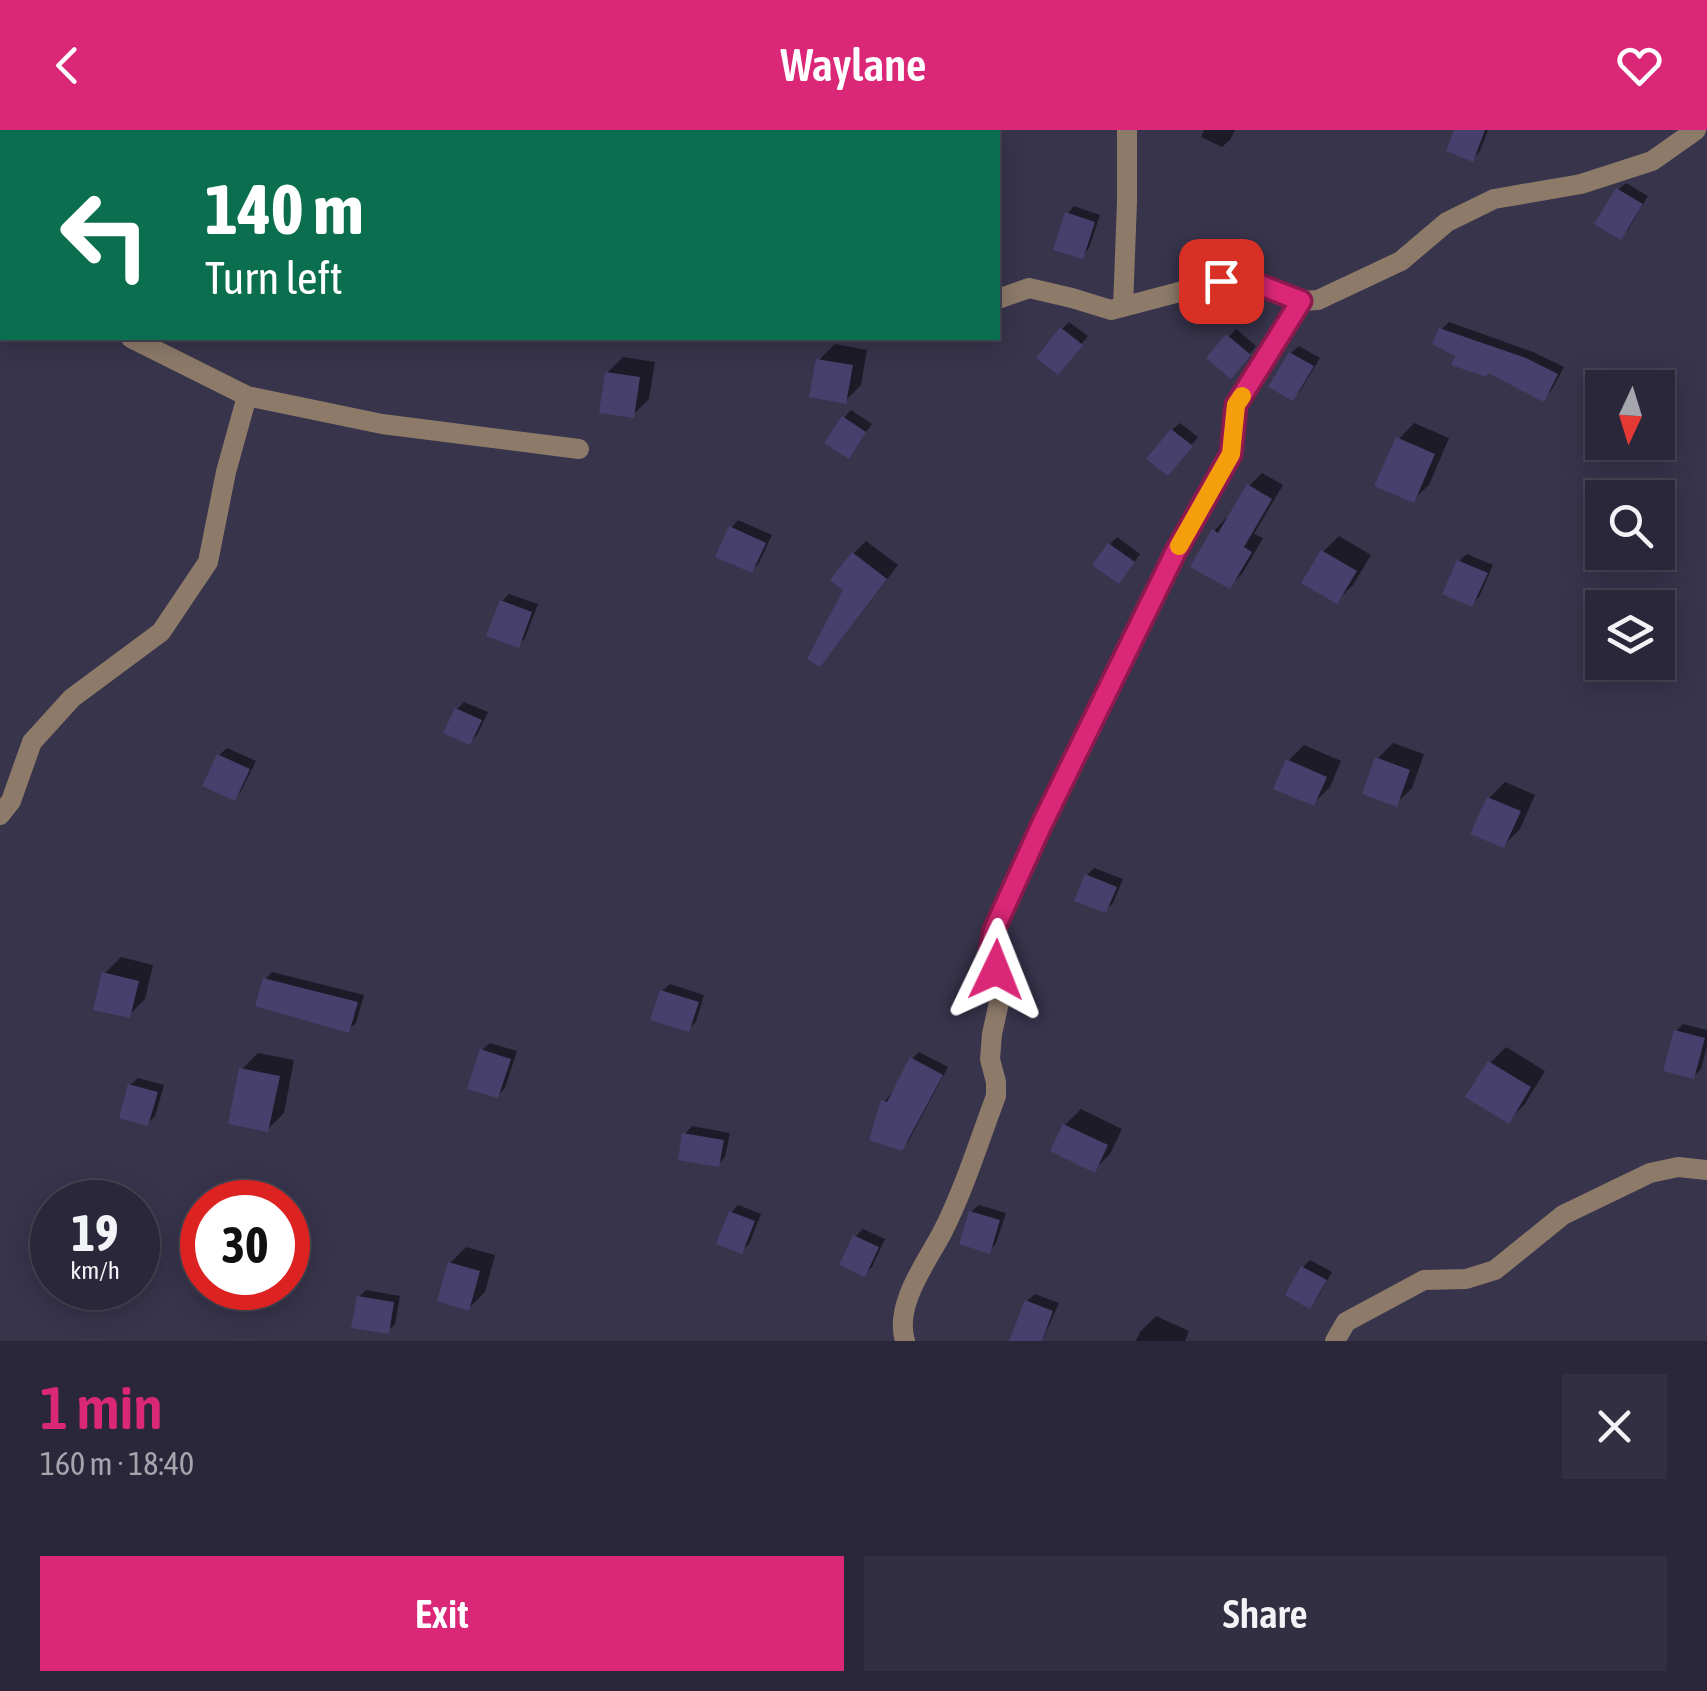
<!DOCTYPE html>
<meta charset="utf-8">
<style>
:root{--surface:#292739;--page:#312f41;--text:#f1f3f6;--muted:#a5a5ae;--line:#454453;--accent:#db2777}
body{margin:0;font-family:"Asap Condensed",sans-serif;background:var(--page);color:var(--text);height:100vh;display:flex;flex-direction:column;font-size:38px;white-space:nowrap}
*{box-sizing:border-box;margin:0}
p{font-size:32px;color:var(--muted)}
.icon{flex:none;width:55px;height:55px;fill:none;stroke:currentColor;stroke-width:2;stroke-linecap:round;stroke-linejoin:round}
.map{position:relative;height:1211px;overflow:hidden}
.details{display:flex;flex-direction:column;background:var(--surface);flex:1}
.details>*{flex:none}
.guide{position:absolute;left:0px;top:0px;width:1000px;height:210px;box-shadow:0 5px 25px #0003,0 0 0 2px var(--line);background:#0b6e4f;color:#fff;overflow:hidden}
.needle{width:65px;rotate:184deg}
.tools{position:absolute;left:1585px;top:240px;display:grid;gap:20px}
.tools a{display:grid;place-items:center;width:90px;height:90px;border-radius:0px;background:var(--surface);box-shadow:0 5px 25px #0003,0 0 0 2px var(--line);font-size:50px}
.speed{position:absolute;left:30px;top:1050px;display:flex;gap:20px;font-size:50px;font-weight:700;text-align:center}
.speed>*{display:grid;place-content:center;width:130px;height:130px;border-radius:50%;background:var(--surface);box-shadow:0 5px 25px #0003,0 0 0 2px var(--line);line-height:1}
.speed small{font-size:25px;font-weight:400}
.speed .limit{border:15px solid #d22;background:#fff;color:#111}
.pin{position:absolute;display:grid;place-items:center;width:85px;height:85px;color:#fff;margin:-42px;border-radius:20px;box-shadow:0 5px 15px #0006}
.me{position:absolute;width:110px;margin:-55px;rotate:2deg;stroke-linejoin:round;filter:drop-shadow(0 0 8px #0008)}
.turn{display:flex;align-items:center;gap:35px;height:210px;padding:0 40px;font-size:45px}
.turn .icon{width:130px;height:130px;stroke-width:2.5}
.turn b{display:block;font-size:70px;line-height:85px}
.round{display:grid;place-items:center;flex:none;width:105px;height:105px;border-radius:0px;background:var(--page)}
.summary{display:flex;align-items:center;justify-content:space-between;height:170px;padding:0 40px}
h1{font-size:60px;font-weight:600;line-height:75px;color:var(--accent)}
.cta{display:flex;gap:20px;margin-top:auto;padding:20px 40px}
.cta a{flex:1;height:115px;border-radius:0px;background:var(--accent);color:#fff;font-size:40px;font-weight:600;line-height:115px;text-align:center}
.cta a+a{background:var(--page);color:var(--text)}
header{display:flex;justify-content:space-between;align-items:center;height:130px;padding:0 40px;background:var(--accent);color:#fff;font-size:45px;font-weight:600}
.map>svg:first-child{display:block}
.shadow{fill:#0007}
.building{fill:#47406d}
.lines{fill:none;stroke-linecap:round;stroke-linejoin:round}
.street{stroke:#8d7a69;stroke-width:20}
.route-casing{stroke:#8e194d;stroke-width:25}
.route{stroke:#db2777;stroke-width:18}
.slow{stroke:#f59e0b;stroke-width:18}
</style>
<header><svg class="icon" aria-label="back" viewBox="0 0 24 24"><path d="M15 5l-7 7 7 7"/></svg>Waylane<svg class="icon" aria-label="heart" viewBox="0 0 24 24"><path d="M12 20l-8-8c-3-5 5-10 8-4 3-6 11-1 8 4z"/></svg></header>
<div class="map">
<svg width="1707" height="1211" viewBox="0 0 1707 1211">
<rect width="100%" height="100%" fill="#37344c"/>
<!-- shadow -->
<path class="shadow" d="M 246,0 L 282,0 L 281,2 L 246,2 Z
M 707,0 L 750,0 L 747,2 L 706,2 Z
M 1204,0 L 1235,0 L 1230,10 L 1222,17 L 1201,7 Z
M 1457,0 L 1488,0 L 1480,21 L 1473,29 Z
M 1626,53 L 1648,66 L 1628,100 L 1620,107 L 1618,60 Z
M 1074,76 L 1100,85 L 1089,118 L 1082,126 L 1067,84 Z
M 1069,192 L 1088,206 L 1065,234 L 1062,199 Z
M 1449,192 L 1533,222 L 1564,237 L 1551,261 L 1544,268 L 1458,224 L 1441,200 Z
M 1236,199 L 1256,216 L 1238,238 L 1210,228 Z
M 835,214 L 867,220 L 861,255 L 845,271 L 819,230 Z
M 1299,216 L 1320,228 L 1300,261 L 1292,268 L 1271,256 L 1291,223 Z
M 623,227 L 655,232 L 649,269 L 633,285 L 607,243 Z
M 851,280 L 872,294 L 848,326 L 844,288 Z
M 1180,293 L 1198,307 L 1175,336 L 1172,300 Z
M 1414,293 L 1449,308 L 1429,355 L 1413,370 L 1399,309 Z
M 1262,343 L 1283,355 L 1254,404 L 1263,408 L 1242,444 L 1229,456 L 1214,401 L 1226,388 L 1229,389 L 1249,356 Z
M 738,390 L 772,405 L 759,433 L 752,440 L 731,398 Z
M 1339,406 L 1371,425 L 1353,455 L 1337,471 L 1323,422 Z
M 1117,407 L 1140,424 L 1126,444 L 1110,414 Z
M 866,411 L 898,435 L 832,521 L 819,534 L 846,459 L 853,424 Z
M 1467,424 L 1493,435 L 1479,467 L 1471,474 L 1459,431 Z
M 509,464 L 538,474 L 525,508 L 518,515 L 502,471 Z
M 1618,470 L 1630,478 L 1611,478 Z
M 1602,491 L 1602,516 L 1592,510 Z
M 464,572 L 488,582 L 477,605 L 470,612 L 457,579 Z
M 1393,613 L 1424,624 L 1412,658 L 1396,674 L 1377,629 Z
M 1304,615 L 1341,631 L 1330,657 L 1314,673 L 1288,631 Z
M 227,618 L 256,631 L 241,661 L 234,668 L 205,655 L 219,625 Z
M 1505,652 L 1535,665 L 1520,699 L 1504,715 L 1489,668 Z
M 1094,738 L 1123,749 L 1113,773 L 1106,780 L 1087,745 Z
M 121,827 L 153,835 L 145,869 L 129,885 L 105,843 Z
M 272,842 L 364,865 L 356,893 L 348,900 L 265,850 Z
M 670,854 L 704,865 L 696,892 L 688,899 L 662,861 Z
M 1683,894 L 1707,900 L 1707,916 L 1701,939 L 1694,946 L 1676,901 Z
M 490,913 L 517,921 L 505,958 L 498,965 L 482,920 Z
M 1506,917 L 1545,941 L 1524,975 L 1508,991 L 1490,933 Z
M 919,922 L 948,937 L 909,1010 L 902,1018 L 884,972 L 891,964 L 912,929 Z
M 258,923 L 294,930 L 284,983 L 268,999 L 242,939 Z
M 138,948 L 164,955 L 155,986 L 148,993 L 130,955 Z
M 1081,979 L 1122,999 L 1110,1024 L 1094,1040 L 1054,1020 L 1065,995 Z
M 692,996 L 730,1003 L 725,1027 L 718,1034 L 685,1004 Z
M 738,1075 L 761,1084 L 749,1114 L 741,1121 L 731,1083 Z
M 979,1075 L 1006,1083 L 996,1113 L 989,1121 L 971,1082 Z
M 863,1099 L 885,1109 L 872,1137 L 864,1144 L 855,1107 Z
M 466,1117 L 495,1125 L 485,1162 L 469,1178 L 450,1133 Z
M 1310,1130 L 1332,1142 L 1317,1168 L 1310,1176 L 1303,1137 Z
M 366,1160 L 400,1166 L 395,1194 L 388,1201 L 359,1167 Z
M 1035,1164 L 1059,1173 L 1042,1211 L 1027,1211 L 1027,1171 Z
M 1156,1186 L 1189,1201 L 1185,1211 L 1136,1211 L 1140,1202 Z"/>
<!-- building -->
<path class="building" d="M 1454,0 L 1485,0 L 1473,32 L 1446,21 Z
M 1616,58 L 1643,74 L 1621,110 L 1594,94 Z
M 1065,82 L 1095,92 L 1083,129 L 1053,120 Z
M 1060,197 L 1083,215 L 1058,245 L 1036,228 Z
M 1439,198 L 1526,228 L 1558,244 L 1544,272 L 1488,243 L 1487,247 L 1451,235 L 1455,226 L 1432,214 Z
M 1226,204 L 1251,225 L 1231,249 L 1206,228 Z
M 1289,222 L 1314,236 L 1293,271 L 1268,257 Z
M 816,229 L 853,235 L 846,274 L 809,267 Z
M 605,242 L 640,247 L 634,288 L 599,283 Z
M 842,286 L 866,302 L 849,329 L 824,313 Z
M 1171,299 L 1193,316 L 1168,346 L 1146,329 Z
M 1396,307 L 1435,324 L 1414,373 L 1374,356 Z
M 1247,354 L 1272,369 L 1244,417 L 1252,422 L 1230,459 L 1190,437 L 1212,399 L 1218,403 Z
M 729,396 L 766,413 L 752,443 L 715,427 Z
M 1108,413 L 1135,432 L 1119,454 L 1092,435 Z
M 1321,420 L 1357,441 L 1337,474 L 1301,453 Z
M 852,422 L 887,449 L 820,537 L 807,529 L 843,460 L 830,450 Z
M 1457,430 L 1488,443 L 1472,477 L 1442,464 Z
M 500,470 L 532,482 L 519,518 L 486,506 Z
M 455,578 L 482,590 L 470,615 L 443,603 Z
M 217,624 L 250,639 L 235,671 L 202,656 Z
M 1375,627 L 1410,640 L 1397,677 L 1362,664 Z
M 1286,629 L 1327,647 L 1314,676 L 1273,659 Z
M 1487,667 L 1521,681 L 1504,718 L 1470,704 Z
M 1085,744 L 1117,757 L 1106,783 L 1074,771 Z
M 102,842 L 139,851 L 130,888 L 93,880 Z
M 263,848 L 358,872 L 349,903 L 255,876 Z
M 660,860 L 699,872 L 689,902 L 650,890 Z
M 1674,900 L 1705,908 L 1694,949 L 1663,941 Z
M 480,919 L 511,929 L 498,968 L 467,959 Z
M 910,927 L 943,945 L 902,1021 L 869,1010 L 881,970 L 887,972 Z
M 1488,931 L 1531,957 L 1509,994 L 1465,967 Z
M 239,938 L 280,946 L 268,1002 L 228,994 Z
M 128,954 L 158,962 L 148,996 L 119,988 Z
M 1063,994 L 1108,1015 L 1095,1043 L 1050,1021 Z
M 682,1003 L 724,1010 L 719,1037 L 678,1030 Z
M 729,1081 L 755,1091 L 742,1124 L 716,1114 Z
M 969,1081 L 1000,1090 L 990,1124 L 959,1114 Z
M 853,1105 L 879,1117 L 865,1147 L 839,1135 Z
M 448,1132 L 480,1141 L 469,1181 L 437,1171 Z
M 1301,1136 L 1327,1150 L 1310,1179 L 1285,1165 Z
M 357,1166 L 394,1172 L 389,1204 L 351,1198 Z
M 1025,1170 L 1053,1181 L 1042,1211 L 1009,1211 Z"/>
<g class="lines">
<!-- street -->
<path class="street" d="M 360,0 L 364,2
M 0,148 L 2,149
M 998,169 L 1029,158 L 1072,168 L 1111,180 L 1221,151 L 1260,155 L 1301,171 L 1318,170 L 1401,131 L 1447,92 L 1494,69 L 1581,54 L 1652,31 L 1696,0
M 1123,177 L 1127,72 L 1127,0
M 131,208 L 247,266 L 382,294 L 579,319
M 0,685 L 11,671 L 32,612 L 72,568 L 161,502 L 208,432 L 226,342 L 247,266
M 905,1211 C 894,1175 926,1133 942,1103 C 964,1060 979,1011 996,966 L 996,952 L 990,929 L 992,904 L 1000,868 L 990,820 L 994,801 L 1041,696 L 1176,421 L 1231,324 L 1236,275 L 1301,171
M 1335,1211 L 1346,1192 L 1424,1150 L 1466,1149 L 1495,1140 L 1563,1085 L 1650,1043 L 1678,1037 L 1707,1040"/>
</g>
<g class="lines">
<defs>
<path id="route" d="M 996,840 L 990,820 L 994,800 L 1041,696 L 1176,421 L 1231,324 L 1236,275 L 1301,171 L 1260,155 L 1221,151"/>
</defs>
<!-- route casing -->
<use href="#route" class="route-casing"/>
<!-- route -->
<use href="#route" class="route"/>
<!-- slow -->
<path class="slow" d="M 1179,416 L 1231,324 L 1236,275 L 1242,266"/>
</g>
</svg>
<div class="tools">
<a><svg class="needle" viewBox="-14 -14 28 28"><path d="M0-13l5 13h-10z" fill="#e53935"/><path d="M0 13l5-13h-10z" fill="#a5a5ae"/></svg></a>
<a><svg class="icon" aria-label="search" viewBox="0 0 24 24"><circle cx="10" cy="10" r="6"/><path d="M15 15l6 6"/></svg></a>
<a><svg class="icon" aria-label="layers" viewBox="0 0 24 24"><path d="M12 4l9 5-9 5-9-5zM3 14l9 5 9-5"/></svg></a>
</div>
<div class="speed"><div>19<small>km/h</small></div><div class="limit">30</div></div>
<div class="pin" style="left:1221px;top:151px;background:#d93025"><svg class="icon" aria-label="arrive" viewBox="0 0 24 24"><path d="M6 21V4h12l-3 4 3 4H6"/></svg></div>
<svg class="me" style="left:996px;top:840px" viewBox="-20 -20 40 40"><path d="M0-17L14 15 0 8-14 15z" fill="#db2777" stroke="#fff" stroke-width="4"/></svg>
<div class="guide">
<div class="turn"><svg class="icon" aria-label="left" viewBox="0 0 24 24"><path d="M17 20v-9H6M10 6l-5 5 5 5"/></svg><div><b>140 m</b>Turn left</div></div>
</div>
</div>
<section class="details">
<div class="summary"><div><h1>1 min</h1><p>160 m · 18:40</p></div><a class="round"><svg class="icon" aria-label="close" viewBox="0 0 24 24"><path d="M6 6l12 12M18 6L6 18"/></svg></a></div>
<div class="cta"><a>Exit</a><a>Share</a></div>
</section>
